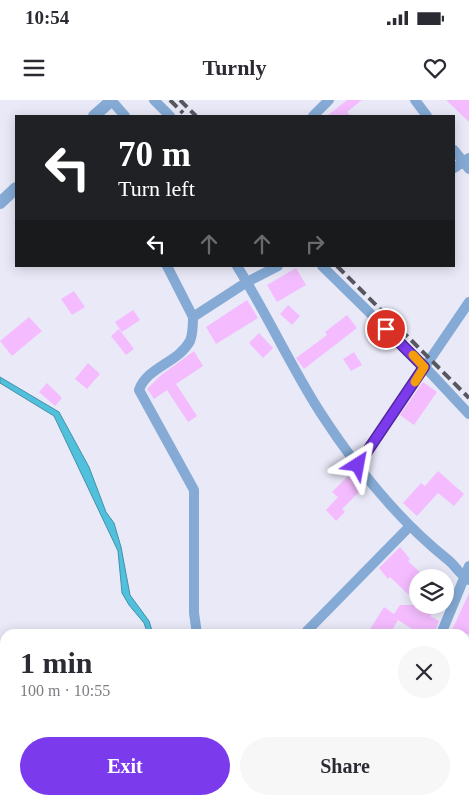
<!DOCTYPE html>
<meta charset="utf-8">
<style>
:root{--surface:#fff;--page:#f7f7f7;--text:#2b2b33;--muted:#7c7c81;--accent:#7c3aed}
body{margin:0;font-family:"Times New Roman",serif;background:var(--page);color:var(--text);height:100vh;display:flex;flex-direction:column;font-size:19px;white-space:nowrap}
*{box-sizing:border-box;margin:0}
p{font-size:16px;color:var(--muted)}
.icon{flex:none;width:28px;height:28px;fill:none;stroke:currentColor;stroke-width:2;stroke-linecap:round;stroke-linejoin:round}
.map{position:relative;flex:1;overflow:hidden}
.sheet{position:absolute;left:0px;top:529px;width:470px;height:176px;display:flex;flex-direction:column;background:var(--surface);border-radius:15px 15px 0 0;box-shadow:0 2px 12px #0003}
.sheet>*{flex:none}
.top-card{position:absolute;left:15px;top:15px;width:440px;height:152px;border-radius:0px;box-shadow:0 2px 12px #0003;background:#202124;color:#fff;overflow:hidden}
.fabs{position:absolute;left:409px;top:469px;display:grid;gap:10px}
.fabs a{display:grid;place-items:center;width:45px;height:45px;border-radius:50%;background:var(--surface);box-shadow:0 2px 12px #0003;font-size:25px}
.pin{position:absolute;display:grid;place-items:center;width:42px;height:42px;color:#fff;margin:-21px;border:2px solid #fff;border-radius:50%;box-shadow:0 1px 5px #0007}
.me{position:absolute;width:55px;margin:-28px;rotate:34deg;stroke-linejoin:round;filter:drop-shadow(0 0 4px #0008)}
.turn{display:flex;align-items:center;gap:18px;height:105px;padding:0 20px;font-size:22px}
.turn .icon{width:65px;height:65px;stroke-width:2.5}
.turn b{display:block;font-size:35px;line-height:42px}
.lanes{display:flex;align-items:center;height:48px;padding:0 20px;background:#0003;justify-content:center;gap:25px;direction:ltr}
.lanes .off{opacity:.35}
.round{display:grid;place-items:center;flex:none;width:52px;height:52px;border-radius:26px;background:var(--page)}
.summary{display:flex;align-items:center;justify-content:space-between;height:85px;padding:0 20px}
h1{font-size:30px;font-weight:700;line-height:38px}
.action{display:flex;gap:10px;margin-top:auto;padding:10px 20px}
.action a{flex:1;height:58px;border-radius:30px;background:var(--accent);color:#fff;font-size:20px;font-weight:700;line-height:58px;text-align:center}
.action a+a{background:var(--page);color:var(--text)}
.status{display:flex;justify-content:space-between;align-items:center;height:35px;padding:0 25px;background:var(--surface);direction:ltr}
.status svg{height:14px;fill:currentColor}
header{display:flex;justify-content:space-between;align-items:center;height:65px;padding:0 20px;background:var(--surface);font-size:22px;font-weight:700}
.map>svg:first-child{display:block}
.water{fill:#51c0dc;stroke:#4491a7}
.lines{fill:none;stroke-linecap:round;stroke-linejoin:round}
.stream{stroke:#4491a7;stroke-width:4}
.building{fill:#f4bcfe}
.minor{stroke:#84aad5;stroke-width:10}
.tertiary{stroke:#84aad5;stroke-width:12}
.rail{stroke:#575760;stroke-width:4;stroke-dasharray:10 5;stroke-linecap:butt}
.route-casing{stroke:#51269a;stroke-width:12}
.route{stroke:#7c3aed;stroke-width:9}
.slow{stroke:#f59e0b;stroke-width:9}
</style>
<div class="status"><b>10:54</b><svg viewBox="0 0 49 12"><path d="M0 12V9h3v3zM5 12V6h3v6zM10 12V3h3v9zM15 12V0h3v12zM26 1h20v11H26zM47 4h2v5h-2z"/></svg></div>
<header><svg class="icon" aria-label="menu" viewBox="0 0 24 24"><path d="M4 6h16M4 12h16M4 18h16"/></svg>Turnly<svg class="icon" aria-label="heart" viewBox="0 0 24 24"><path d="M12 20l-8-8c-3-5 5-10 8-4 3-6 11-1 8 4z"/></svg></header>
<div class="map">
<svg width="469" height="704" viewBox="0 0 469 704">
<rect width="100%" height="100%" fill="#e9e9f8"/>
<!-- water -->
<path class="water" d="M 0,277 L 59,312 L 89,367 L 106,412 L 114,423 L 121,447 L 130,495 L 149,521 L 153,534 L 148,534 L 144,523 L 129,505 L 122,493 L 118,451 L 54,316 L 0,283 Z"/>
<g class="lines">
<!-- stream -->
<path class="stream" d="M 188,704 L 188,700"/>
</g>
<!-- building -->
<path class="building" d="M 347,0 L 362,0 L 347,12 L 351,16 L 327,16 Z
M 446,0 L 469,0 L 469,22 Z
M 296,168 L 306,185 L 277,202 L 267,185 Z
M 74,191 L 85,207 L 72,215 L 61,199 Z
M 247,200 L 258,218 L 216,244 L 206,227 Z
M 288,205 L 300,216 L 292,225 L 280,214 Z
M 133,210 L 140,220 L 122,232 L 115,222 Z
M 347,215 L 357,228 L 304,269 L 296,258 L 327,235 L 325,232 Z
M 29,217 L 42,231 L 12,256 L 0,241 Z
M 119,229 L 134,249 L 126,255 L 111,236 Z
M 259,233 L 273,248 L 263,258 L 249,243 Z
M 194,251 L 203,266 L 176,284 L 197,316 L 188,322 L 167,290 L 154,299 L 147,289 L 160,276 Z
M 354,252 L 362,265 L 351,271 L 343,259 Z
M 88,263 L 100,274 L 87,289 L 75,279 Z
M 423,282 L 437,292 L 414,325 L 400,315 Z
M 47,283 L 62,298 L 55,306 L 39,292 Z
M 438,371 L 464,394 L 454,406 L 438,393 L 417,416 L 403,403 L 421,383 L 425,386 Z
M 351,373 L 365,386 L 342,409 L 345,412 L 336,421 L 326,410 L 338,397 L 332,392 Z
M 400,447 L 410,459 L 408,461 L 426,478 L 418,478 L 418,485 L 409,495 L 390,477 L 388,479 L 379,468 Z
M 469,493 L 469,534 L 449,534 L 450,529 L 452,530 Z
M 400,505 L 439,505 L 430,516 L 439,521 L 434,534 L 420,534 L 398,520 L 390,534 L 367,534 L 384,507 L 394,514 Z"/>
<g class="lines">
<!-- minor -->
<path class="minor" d="M 111,0 L 125,16
M 154,0 L 170,16
M 415,0 L 427,16
M 313,16 L 329,0
M 454,50 L 469,69
M 454,68 L 469,58
M 167,166 L 193,217
M 237,166 C 267,214 290,265 320,312 C 355,366 397,419 447,459 C 455,465 460,475 469,480
M 322,166 L 425,267 L 469,314
M 358,365 L 469,202
M 197,534 L 194,513 L 194,390 L 139,290 C 147,267 178,263 190,241 C 193,234 193,225 193,217 L 247,182 L 278,166
M 304,534 L 410,426
M 441,534 L 469,466
M 0,691 L 5,685
M 265,700 L 265,704
M 369,700 L 373,704
M 336,704 L 339,700"/>
<!-- tertiary -->
<path class="tertiary" d="M 94,16 L 112,0
M 0,103 L 16,88
M 0,617 L 5,625
M 54,700 L 56,704"/>
<!-- rail -->
<path class="rail" d="M 170,0 L 183,13
M 180,0 L 196,16
M 337,166 L 469,298"/>
</g>
<g class="lines">
<defs>
<path id="route" d="M 358,365 L 424,267 L 386,229"/>
</defs>
<!-- route casing -->
<use href="#route" class="route-casing"/>
<!-- route -->
<use href="#route" class="route"/>
<!-- slow -->
<path class="slow" d="M 413,255 L 424,267 L 415,282"/>
</g>
</svg>
<div class="fabs">
<a><svg class="icon" aria-label="layers" viewBox="0 0 24 24"><path d="M12 4l9 5-9 5-9-5zM3 14l9 5 9-5"/></svg></a>
</div>
<div class="pin" style="left:386px;top:229px;background:#d93025"><svg class="icon" aria-label="arrive" viewBox="0 0 24 24"><path d="M6 21V4h12l-3 4 3 4H6"/></svg></div>
<svg class="me" style="left:358px;top:365px" viewBox="-20 -20 40 40"><path d="M0-17L14 15 0 8-14 15z" fill="#7c3aed" stroke="#fff" stroke-width="4"/></svg>
<div class="top-card">
<div class="turn"><svg class="icon" aria-label="left" viewBox="0 0 24 24"><path d="M17 20v-9H6M10 6l-5 5 5 5"/></svg><div><b>70 m</b>Turn left</div></div>
<div class="lanes"><svg class="icon" aria-label="left" viewBox="0 0 24 24"><path d="M17 20v-9H6M10 6l-5 5 5 5"/></svg><svg class="icon off" aria-label="ahead" viewBox="0 0 24 24"><path d="M12 20V5M6 11l6-6 6 6"/></svg><svg class="icon off" aria-label="ahead" viewBox="0 0 24 24"><path d="M12 20V5M6 11l6-6 6 6"/></svg><svg class="icon off" aria-label="right" viewBox="0 0 24 24"><path d="M7 20v-9h11M14 6l5 5-5 5"/></svg></div>
</div>
<section class="sheet">
<div class="summary"><div><h1>1 min</h1><p>100 m · 10:55</p></div><a class="round"><svg class="icon" aria-label="close" viewBox="0 0 24 24"><path d="M6 6l12 12M18 6L6 18"/></svg></a></div>
<div class="action"><a>Exit</a><a>Share</a></div>
</section>
</div>
